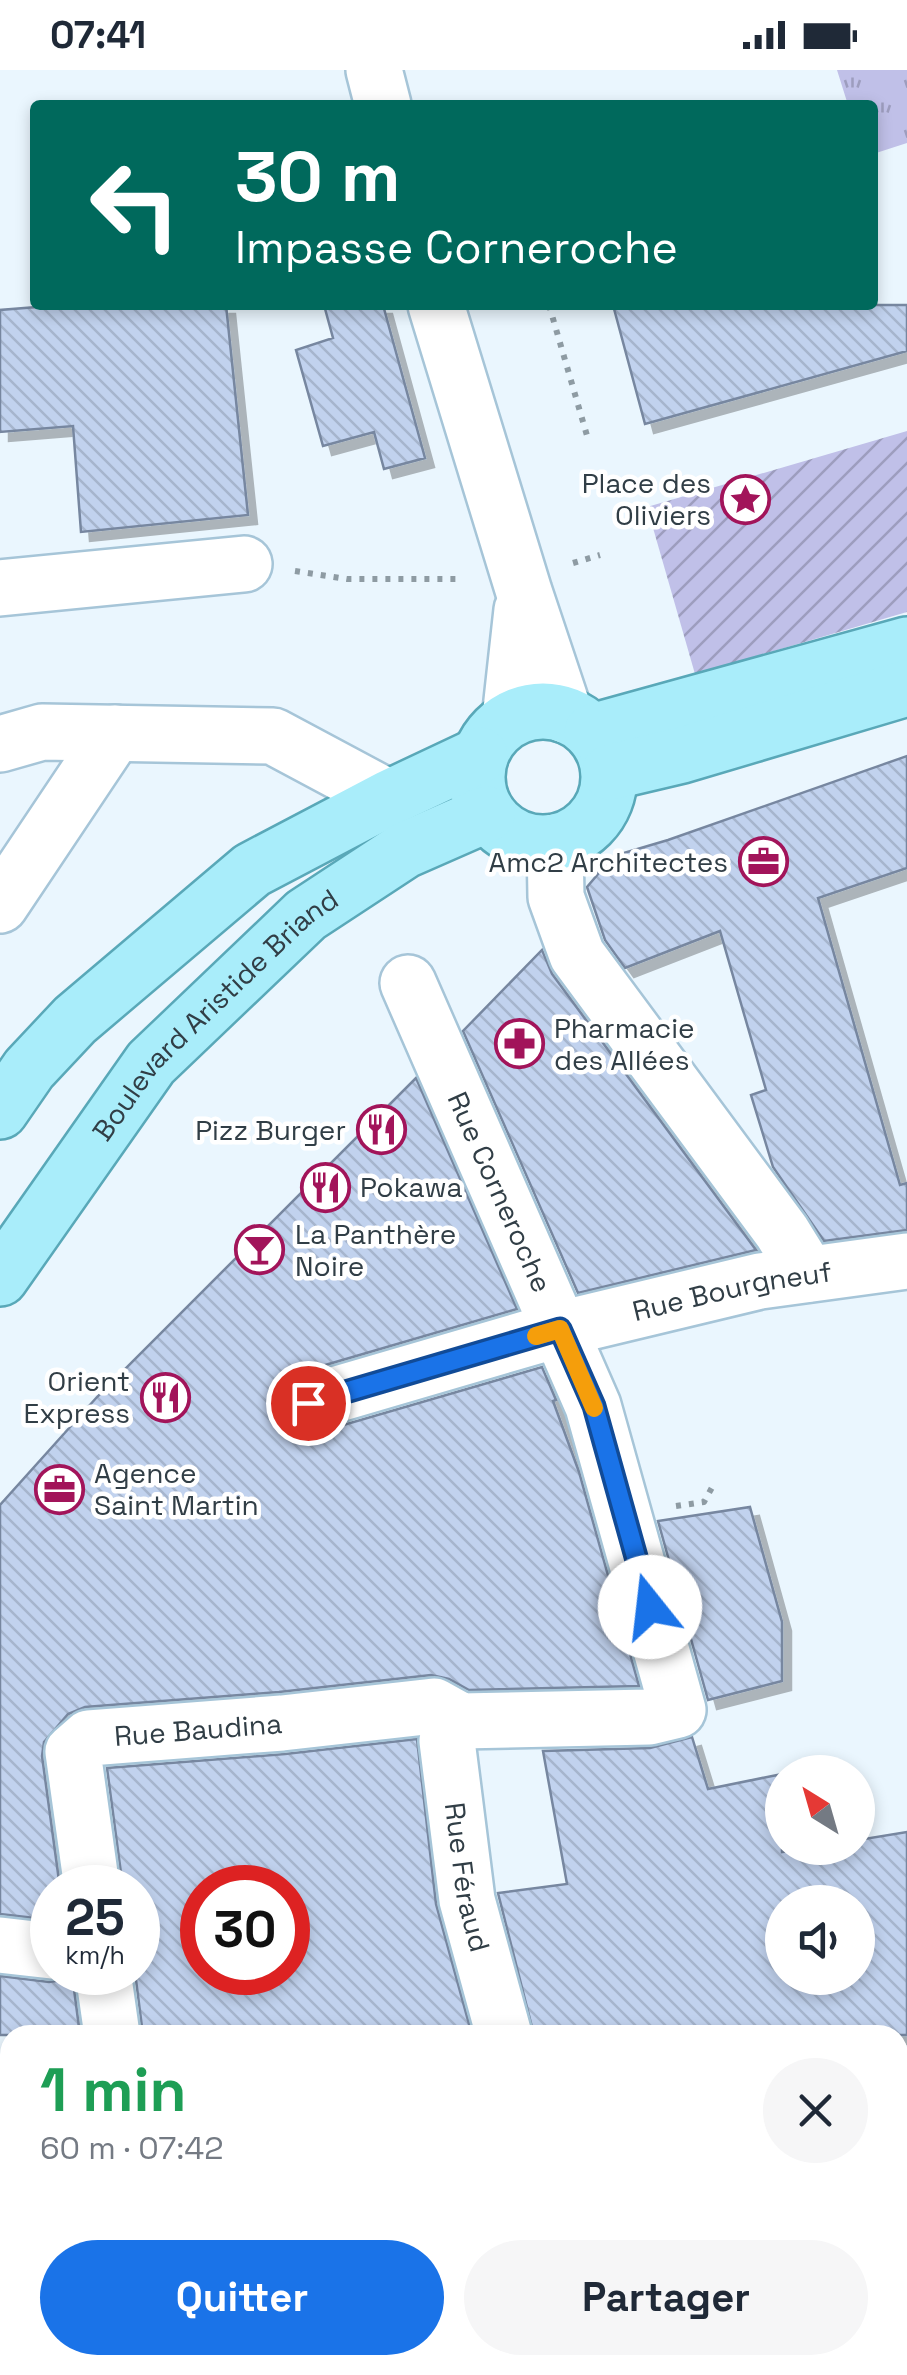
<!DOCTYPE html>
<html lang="fr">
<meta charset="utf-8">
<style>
:root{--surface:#fff;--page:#f6f6f7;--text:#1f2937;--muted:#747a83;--accent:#1a73e8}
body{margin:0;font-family:"Space Grotesk",sans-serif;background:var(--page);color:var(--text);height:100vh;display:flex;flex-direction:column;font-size:38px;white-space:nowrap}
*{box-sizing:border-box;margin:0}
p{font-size:32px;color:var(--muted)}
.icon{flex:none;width:55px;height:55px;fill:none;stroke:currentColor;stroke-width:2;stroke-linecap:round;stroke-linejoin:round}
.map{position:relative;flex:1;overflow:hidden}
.drawer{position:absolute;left:0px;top:1955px;width:908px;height:350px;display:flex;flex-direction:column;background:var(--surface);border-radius:30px 30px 0 0;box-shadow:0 5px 15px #0003}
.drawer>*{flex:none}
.hud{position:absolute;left:30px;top:30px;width:848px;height:210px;border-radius:10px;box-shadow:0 5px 15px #0003;background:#00695c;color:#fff;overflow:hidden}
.needle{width:65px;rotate:323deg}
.tools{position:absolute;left:765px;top:1685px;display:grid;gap:20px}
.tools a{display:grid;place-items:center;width:110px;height:110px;border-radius:50%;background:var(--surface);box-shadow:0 5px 15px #0003;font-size:50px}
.speed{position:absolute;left:30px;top:1795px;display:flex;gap:20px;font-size:50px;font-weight:700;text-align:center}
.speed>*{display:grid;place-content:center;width:130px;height:130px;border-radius:50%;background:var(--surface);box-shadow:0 5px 15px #0003;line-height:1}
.speed small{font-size:25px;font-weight:400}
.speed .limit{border:15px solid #d22;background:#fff;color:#111}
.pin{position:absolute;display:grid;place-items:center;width:85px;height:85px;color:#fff;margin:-42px;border:5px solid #fff;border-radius:50%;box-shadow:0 2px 10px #0007}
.me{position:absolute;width:110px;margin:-55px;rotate:344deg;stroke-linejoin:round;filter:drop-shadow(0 0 8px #0008)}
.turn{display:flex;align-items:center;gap:35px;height:210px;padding:0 40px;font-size:45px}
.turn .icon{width:130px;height:130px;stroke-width:2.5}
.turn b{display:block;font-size:70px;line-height:85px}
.round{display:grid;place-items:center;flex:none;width:105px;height:105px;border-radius:52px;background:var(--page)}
.headline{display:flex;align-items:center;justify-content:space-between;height:170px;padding:0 40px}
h1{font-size:60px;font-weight:800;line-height:75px;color:#1e9e55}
.primary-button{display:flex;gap:20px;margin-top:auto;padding:20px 40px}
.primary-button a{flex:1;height:115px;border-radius:60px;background:var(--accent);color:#fff;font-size:40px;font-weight:800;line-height:115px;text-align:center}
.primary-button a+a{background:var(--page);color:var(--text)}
.status{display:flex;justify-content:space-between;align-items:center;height:70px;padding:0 50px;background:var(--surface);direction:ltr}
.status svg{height:28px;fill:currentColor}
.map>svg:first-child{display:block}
.grass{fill:url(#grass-tufts)}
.garden{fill:url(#garden-furrows)}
.building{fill:url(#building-back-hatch);stroke:#7787a0;stroke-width:2.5;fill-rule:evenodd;filter:url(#shadow)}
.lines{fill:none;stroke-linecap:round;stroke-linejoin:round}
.minor-casing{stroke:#a6c5d8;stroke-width:60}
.major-casing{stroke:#59a8b8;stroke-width:60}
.path{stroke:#8e9ba3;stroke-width:6;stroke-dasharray:5 8;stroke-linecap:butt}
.minor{stroke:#fff;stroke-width:55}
.major{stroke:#a9edfa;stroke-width:55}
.route-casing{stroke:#114b97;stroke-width:25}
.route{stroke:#1a73e8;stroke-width:18}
.slow{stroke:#f59e0b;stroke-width:18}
.labels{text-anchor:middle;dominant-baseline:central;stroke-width:9;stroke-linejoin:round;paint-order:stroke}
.poi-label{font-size:28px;fill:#313e46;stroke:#fff;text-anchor:end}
.street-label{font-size:28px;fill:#313e46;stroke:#fff}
</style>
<div class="status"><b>07:41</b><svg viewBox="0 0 49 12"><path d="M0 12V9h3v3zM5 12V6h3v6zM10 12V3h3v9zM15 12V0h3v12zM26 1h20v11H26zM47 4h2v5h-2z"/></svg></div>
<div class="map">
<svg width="907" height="2305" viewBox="0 0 907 2305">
<defs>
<pattern id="grass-tufts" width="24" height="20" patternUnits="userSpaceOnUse" patternTransform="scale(2.5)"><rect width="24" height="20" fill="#c0c0e8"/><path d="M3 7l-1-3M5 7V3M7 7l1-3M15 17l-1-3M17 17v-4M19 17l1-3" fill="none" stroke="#9d9dbe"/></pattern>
<pattern id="garden-furrows" width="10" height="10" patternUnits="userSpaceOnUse" patternTransform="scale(2.5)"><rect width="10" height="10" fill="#c0c0e8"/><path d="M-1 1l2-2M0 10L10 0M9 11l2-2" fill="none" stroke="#9d9dbe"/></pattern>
<pattern id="building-back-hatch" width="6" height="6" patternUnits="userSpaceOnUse" patternTransform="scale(2.5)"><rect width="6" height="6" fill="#c1d2ee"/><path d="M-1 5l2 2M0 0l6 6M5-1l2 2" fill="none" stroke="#a6b5cd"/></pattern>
<filter id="shadow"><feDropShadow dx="9" dy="9" stdDeviation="0" flood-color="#0004"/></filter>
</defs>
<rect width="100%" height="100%" fill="#eaf6fe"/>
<!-- grass -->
<path class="grass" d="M 837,0 L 907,0 L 907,73 L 873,84 L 872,35 L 848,35 Z"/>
<!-- garden -->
<path class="garden" d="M 907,361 L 907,542 L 695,604 L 647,437 Z"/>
<!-- building -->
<path class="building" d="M 62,235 L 226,235 L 248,445 L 81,462 L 73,356 L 0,362 L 0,240 Z
M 324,235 L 383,235 L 425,388 L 384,399 L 374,362 L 323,376 L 296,280 L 333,268 Z
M 613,235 L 907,235 L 907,281 L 645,354 Z
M 907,686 L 907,798 L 818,828 L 900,1115 L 907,1113 L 907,1160 L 824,1171 L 773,1097 L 751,1025 L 766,1020 L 720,861 L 625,898 L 605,870 L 587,817 L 598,804 L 593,792 L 668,770 Z
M 542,880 L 552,904 L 756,1180 L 578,1223 L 463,961 Z
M 416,1008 L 517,1239 L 298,1303 L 285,1311 L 277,1325 L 277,1343 L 286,1356 L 299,1363 L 316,1363 L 542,1297 L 556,1330 L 553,1331 L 579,1402 L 639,1616 L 469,1620 L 449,1609 L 431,1605 L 279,1622 L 85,1637 L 68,1644 L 44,1672 L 42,1686 L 60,1818 L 52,1818 L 52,1850 L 0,1844 L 0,1435 L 97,1327 Z
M 750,1437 L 782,1552 L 782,1611 L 708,1630 L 658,1451 Z
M 692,1667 L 708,1719 L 782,1704 L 782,1782 L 811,1778 L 858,1778 L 858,1770 L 907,1762 L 907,1965 L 534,1965 L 498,1823 L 567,1814 L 543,1681 L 650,1678 ZM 782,1832 L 858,1832 L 858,1908 L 782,1908 Z
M 417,1669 L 436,1834 L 472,1965 L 143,1965 L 135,1902 L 138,1902 L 138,1818 L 123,1818 L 107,1698 L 285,1684 ZM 202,1818 L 288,1818 L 288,1902 L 202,1902 Z
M 72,1904 L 80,1965 L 0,1965 L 0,1906 L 49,1912 L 63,1910 Z"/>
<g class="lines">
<defs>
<g id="minor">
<path d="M 374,0 L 383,35"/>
<path d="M 436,235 L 524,522 L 565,645"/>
<path d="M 0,518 L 244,494"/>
<path d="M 510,649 L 522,540"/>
<path d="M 0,674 L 42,662 L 273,666 L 389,728"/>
<path d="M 555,772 L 556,827 L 577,885 L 782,1162 L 808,1204"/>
<path d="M 0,835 L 115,663"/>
<path id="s1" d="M 307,1333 L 560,1259 L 760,1211 L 907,1191"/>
<path id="s2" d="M 461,1651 L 447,1671 L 467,1830 L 504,1965"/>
<path id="s3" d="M 92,1818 L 73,1682 L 89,1668 L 282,1653 L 434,1636 L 461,1651 L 649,1647 L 678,1640 L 593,1336 L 408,913"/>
<path d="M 0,1875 L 52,1881"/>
<path d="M 103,1902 L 112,1965"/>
<path d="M 0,2240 L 10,2241"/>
<path d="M 157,2295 L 158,2305"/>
<path d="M 598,2295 L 601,2305"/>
</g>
<g id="major">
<circle cx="543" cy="707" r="66"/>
<path d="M 592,662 L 907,575"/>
<path d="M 610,702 L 682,685 L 907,618"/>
<path d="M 0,1041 L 29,999 L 75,950 L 252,800 L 389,728 L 480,685"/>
<path id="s4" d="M 0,1208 L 151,993 L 306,845 L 405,780 L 487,744"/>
</g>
</defs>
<!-- minor casing -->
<use href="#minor" class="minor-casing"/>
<!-- major casing -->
<use href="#major" class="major-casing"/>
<!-- path -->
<path class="path" d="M 549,235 L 588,369
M 573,493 L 600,485
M 295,501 L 347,509 L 462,509
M 676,1436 L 704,1432 L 715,1412"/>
<!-- minor -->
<use href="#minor" class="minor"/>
<!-- major -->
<use href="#major" class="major"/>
</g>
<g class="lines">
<defs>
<path id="route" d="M 308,1333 L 560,1259 L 594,1336 L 650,1537"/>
</defs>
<!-- route casing -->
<use href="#route" class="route-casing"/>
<!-- route -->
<use href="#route" class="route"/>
<!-- slow -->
<path class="slow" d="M 536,1266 L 560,1259 L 594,1338"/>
</g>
<!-- icons -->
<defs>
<symbol id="sight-ring" viewBox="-11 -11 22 22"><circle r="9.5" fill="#fff" stroke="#a2145a" stroke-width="1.5"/><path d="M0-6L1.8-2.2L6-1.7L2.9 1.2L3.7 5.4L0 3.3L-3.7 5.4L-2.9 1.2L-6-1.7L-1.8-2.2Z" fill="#a2145a"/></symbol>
<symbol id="office-ring" viewBox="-11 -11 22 22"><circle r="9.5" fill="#fff" stroke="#a2145a" stroke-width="1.5"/><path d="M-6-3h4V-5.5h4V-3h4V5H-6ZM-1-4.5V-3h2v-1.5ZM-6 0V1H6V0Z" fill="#a2145a"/></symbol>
<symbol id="pharmacy-ring" viewBox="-11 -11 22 22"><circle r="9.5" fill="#fff" stroke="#a2145a" stroke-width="1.5"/><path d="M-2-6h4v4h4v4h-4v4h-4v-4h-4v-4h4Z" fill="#a2145a"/></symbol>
<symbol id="restaurant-ring" viewBox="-11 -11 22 22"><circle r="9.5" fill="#fff" stroke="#a2145a" stroke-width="1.5"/><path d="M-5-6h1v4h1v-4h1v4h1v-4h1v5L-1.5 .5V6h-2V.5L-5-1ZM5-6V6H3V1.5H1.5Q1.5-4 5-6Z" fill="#a2145a"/></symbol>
<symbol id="bar-ring" viewBox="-11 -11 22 22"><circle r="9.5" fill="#fff" stroke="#a2145a" stroke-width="1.5"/><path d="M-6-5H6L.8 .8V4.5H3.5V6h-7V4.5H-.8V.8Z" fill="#a2145a"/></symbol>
</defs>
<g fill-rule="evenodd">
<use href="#sight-ring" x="718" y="402" width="55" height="55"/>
<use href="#office-ring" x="736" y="764" width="55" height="55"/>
<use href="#pharmacy-ring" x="492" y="946" width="55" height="55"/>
<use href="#restaurant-ring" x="354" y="1032" width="55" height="55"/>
<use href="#restaurant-ring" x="298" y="1090" width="55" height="55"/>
<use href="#bar-ring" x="232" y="1152" width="55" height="55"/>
<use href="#restaurant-ring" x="138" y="1300" width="55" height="55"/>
<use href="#office-ring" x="32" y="1392" width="55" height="55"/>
</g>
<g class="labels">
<!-- poi labels -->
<g class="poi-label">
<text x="711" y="413">Place des<tspan x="711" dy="32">Oliviers</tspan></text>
<text x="728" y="792">Amc2 Architectes</text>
<text x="554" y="958" text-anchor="start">Pharmacie<tspan x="554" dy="32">des Allées</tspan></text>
<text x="346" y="1060">Pizz Burger</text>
<text x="360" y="1117" text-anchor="start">Pokawa</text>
<text x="295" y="1164" text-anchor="start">La Panthère<tspan x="295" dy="32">Noire</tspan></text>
<text x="130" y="1311">Orient<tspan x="130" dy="32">Express</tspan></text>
<text x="94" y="1403" text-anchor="start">Agence<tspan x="94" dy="32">Saint Martin</tspan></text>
</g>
<!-- street labels -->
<g class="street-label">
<text stroke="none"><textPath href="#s4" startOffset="342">Boulevard Aristide Briand</textPath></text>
<text transform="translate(500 1122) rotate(66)">Rue Corneroche</text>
<text stroke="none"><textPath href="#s1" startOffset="440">Rue Bourgneuf</textPath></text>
<text stroke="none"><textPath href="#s3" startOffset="268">Rue Baudina</textPath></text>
<text stroke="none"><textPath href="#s2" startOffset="162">Rue Féraud</textPath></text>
</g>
</g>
</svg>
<div class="tools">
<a><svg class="needle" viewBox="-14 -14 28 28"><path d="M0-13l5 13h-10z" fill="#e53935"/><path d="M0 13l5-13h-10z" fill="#747a83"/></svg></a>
<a><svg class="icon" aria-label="sound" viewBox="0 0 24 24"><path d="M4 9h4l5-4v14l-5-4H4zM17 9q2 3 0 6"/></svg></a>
</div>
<div class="speed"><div>25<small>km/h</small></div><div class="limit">30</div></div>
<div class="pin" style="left:308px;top:1333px;background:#d93025"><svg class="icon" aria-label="arrive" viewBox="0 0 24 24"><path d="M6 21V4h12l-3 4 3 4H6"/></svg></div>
<svg class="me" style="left:650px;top:1537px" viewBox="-20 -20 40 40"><circle r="19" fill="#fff"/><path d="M0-13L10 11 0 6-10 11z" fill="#1a73e8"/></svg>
<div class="hud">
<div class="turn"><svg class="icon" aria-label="left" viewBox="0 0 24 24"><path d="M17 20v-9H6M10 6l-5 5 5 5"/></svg><div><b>30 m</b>Impasse Corneroche</div></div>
</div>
<section class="drawer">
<div class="headline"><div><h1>1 min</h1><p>60 m · 07:42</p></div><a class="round"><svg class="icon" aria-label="close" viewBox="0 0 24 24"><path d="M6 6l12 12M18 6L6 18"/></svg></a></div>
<div class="primary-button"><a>Quitter</a><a>Partager</a></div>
</section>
</div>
